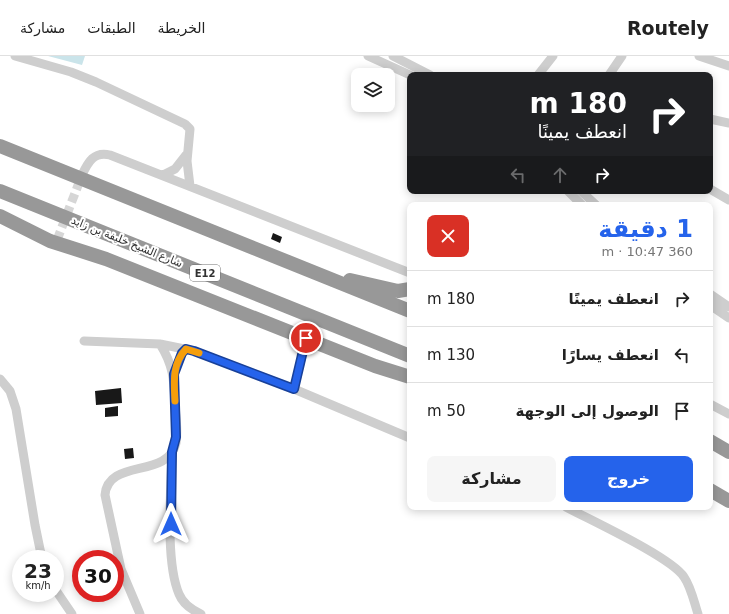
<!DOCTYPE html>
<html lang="ar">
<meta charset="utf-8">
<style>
:root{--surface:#fff;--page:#f6f6f6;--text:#222;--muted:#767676;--line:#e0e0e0;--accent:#2563eb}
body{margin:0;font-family:"DejaVu Sans",Cairo,sans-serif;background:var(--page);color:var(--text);direction:rtl;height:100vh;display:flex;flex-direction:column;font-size:15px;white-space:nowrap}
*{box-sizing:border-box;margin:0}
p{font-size:13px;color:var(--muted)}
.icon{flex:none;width:22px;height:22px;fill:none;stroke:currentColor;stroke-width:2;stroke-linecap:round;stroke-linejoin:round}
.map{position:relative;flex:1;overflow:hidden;direction:ltr}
.details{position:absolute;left:407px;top:146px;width:306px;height:308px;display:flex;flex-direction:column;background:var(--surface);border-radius:8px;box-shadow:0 2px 10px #0003;direction:rtl}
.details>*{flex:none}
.hud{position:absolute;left:407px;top:16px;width:306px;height:122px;border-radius:8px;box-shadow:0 2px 10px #0003;direction:rtl;background:#202124;color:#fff;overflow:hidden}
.tools{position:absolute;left:351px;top:12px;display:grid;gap:8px}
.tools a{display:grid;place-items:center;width:44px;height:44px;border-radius:8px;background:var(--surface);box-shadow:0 2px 10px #0003;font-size:20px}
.speed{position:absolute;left:12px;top:494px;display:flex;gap:8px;font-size:20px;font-weight:700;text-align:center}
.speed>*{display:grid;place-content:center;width:52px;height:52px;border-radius:50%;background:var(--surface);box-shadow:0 2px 10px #0003;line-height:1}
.speed small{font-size:10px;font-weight:400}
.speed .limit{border:6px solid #d22;background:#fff;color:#111}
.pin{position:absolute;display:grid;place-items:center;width:34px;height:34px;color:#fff;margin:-17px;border:2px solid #fff;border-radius:50%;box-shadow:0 1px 4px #0007}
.me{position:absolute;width:44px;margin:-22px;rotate:0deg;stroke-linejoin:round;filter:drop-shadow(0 0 3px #0008)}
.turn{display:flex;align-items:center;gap:14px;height:84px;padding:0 20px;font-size:18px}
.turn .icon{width:52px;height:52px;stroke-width:2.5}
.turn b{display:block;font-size:28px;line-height:34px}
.lanes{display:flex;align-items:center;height:38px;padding:0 20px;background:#0003;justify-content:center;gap:20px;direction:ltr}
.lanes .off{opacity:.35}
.round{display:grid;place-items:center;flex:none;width:42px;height:42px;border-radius:8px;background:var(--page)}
.summary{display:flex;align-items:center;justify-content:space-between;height:68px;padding:0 20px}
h1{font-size:24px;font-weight:700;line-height:30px;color:var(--accent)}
.cta{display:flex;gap:8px;margin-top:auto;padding:8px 20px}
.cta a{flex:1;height:46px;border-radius:8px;background:var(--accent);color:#fff;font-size:16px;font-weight:700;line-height:46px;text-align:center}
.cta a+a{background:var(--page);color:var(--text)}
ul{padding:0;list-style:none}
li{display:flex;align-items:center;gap:12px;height:56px;padding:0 20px;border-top:1px solid var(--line)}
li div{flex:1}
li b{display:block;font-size:15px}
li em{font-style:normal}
header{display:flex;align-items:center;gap:24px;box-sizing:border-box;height:56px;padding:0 20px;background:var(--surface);border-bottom:1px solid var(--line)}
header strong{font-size:19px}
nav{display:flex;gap:22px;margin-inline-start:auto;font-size:14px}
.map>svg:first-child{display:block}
.water{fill:#cae4ea}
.building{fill:#181818}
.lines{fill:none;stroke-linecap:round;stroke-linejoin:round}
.minor-tunnel{stroke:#d6d6d6;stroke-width:9;stroke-dasharray:9 4.5;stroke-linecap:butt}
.minor{stroke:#cecece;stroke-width:9}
.highway{stroke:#989898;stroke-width:14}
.route-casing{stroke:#184099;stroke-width:10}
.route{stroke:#2563eb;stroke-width:7}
.slow{stroke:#f59e0b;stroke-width:7}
.labels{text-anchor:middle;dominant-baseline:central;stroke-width:4;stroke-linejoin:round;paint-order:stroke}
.shield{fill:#fff;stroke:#6f6f6f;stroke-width:1}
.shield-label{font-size:10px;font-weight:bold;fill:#313131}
.street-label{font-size:11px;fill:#313131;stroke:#fff}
</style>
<header>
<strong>Routely</strong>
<nav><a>الخريطة</a><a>الطبقات</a><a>مشاركة</a></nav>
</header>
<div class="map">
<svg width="729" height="558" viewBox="0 0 729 558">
<rect width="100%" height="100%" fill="#fff"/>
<!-- water -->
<path class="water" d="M 48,0 L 85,0 L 82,9 Z"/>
<!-- building -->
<path class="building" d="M 273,177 L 282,181 L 280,187 L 271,183 Z
M 121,332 L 122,347 L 96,349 L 95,335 Z
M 118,350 L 118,360 L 105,361 L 105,352 Z
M 133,392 L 134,402 L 125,403 L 124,393 Z"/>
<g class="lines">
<!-- minor-tunnel -->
<path class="minor-tunnel" d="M 57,184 L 82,119"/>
<!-- minor -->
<path class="minor" d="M 15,0 L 71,16 L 96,26 L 185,68 L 190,73 L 187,105 L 190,130
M 368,0 L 410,19
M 393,0 L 430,19
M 699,0 L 729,10
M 538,19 L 553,0
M 609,19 L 622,0
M 710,63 L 729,67
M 82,119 C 88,106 94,95 110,99 L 410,217
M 163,119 L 175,113 L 186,99
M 710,133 L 729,144
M 568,135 L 582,149
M 581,135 L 596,149
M 710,238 L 729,251
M 710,249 L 729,262
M 84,285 L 160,288 L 194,295 L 294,333 L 410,382
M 174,318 L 182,297 L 186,293
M 0,323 L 10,335 L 16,353 L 35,469 L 42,503
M 294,333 L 306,283
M 710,348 L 729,358
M 172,396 C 171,433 165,506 179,538 C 183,548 192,554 201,558
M 566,451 C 590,464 671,501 684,521 C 691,531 694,546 698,558
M 55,533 L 72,558
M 140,558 L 121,513 L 105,439 C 108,402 168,423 176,387 C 178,375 176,361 175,350 C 174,325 174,310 160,288"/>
<!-- highway -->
<path class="highway" d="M 0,90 L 410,255
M 0,135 L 410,300
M 0,160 L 50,185 L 106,203 L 375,310 L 410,321
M 350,224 L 398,235 L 410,233
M 710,385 L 729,396
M 710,434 L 729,445"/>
</g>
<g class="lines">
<defs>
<path id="route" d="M 171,468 L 172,396 L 176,381 L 174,318 L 182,297 L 186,293 L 194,295 L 294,333 L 306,282"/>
</defs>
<!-- route casing -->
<use href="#route" class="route-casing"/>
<!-- route -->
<use href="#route" class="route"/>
<!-- slow -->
<path class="slow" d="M 175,345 C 174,326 172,308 186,293 L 199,297"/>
</g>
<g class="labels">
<!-- shield labels -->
<rect class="shield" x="190" y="209" width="30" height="16" rx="3"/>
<g class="shield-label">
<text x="205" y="217">E12</text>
</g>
<!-- street labels -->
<g class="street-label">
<text transform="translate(127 186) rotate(22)">شارع الشيخ خليفة بن زايد</text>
</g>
</g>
</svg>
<div class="tools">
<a><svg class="icon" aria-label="layers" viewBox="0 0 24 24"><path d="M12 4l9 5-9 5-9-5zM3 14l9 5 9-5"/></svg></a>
</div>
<div class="speed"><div>23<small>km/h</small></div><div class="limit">30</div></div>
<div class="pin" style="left:306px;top:282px;background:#d93025"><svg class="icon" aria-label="arrive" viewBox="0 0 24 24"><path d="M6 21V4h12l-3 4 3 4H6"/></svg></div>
<svg class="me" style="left:171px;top:468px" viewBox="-20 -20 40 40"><path d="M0-17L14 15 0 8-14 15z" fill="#2563eb" stroke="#fff" stroke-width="4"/></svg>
<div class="hud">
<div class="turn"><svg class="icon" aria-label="right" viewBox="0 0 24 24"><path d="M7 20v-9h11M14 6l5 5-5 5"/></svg><div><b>180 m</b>انعطف يمينًا</div></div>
<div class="lanes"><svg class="icon off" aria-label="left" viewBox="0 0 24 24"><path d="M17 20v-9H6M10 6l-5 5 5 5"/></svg><svg class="icon off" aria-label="ahead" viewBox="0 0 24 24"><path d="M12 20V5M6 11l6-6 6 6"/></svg><svg class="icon" aria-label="right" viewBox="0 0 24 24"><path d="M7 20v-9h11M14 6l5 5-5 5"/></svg></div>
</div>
<section class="details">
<div class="summary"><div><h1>1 دقيقة</h1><p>360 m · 10:47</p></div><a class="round" style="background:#d93025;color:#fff"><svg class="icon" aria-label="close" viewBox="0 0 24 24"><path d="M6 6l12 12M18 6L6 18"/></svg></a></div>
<ul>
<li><svg class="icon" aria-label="right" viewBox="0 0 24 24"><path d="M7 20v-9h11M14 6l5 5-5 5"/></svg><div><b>انعطف يمينًا</b></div><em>180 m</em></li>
<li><svg class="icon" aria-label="left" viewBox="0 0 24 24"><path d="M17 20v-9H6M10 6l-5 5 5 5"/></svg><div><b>انعطف يسارًا</b></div><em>130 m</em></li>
<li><svg class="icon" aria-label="arrive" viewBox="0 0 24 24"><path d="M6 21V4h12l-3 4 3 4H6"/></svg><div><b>الوصول إلى الوجهة</b></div><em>50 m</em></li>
</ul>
<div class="cta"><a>خروج</a><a>مشاركة</a></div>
</section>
</div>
